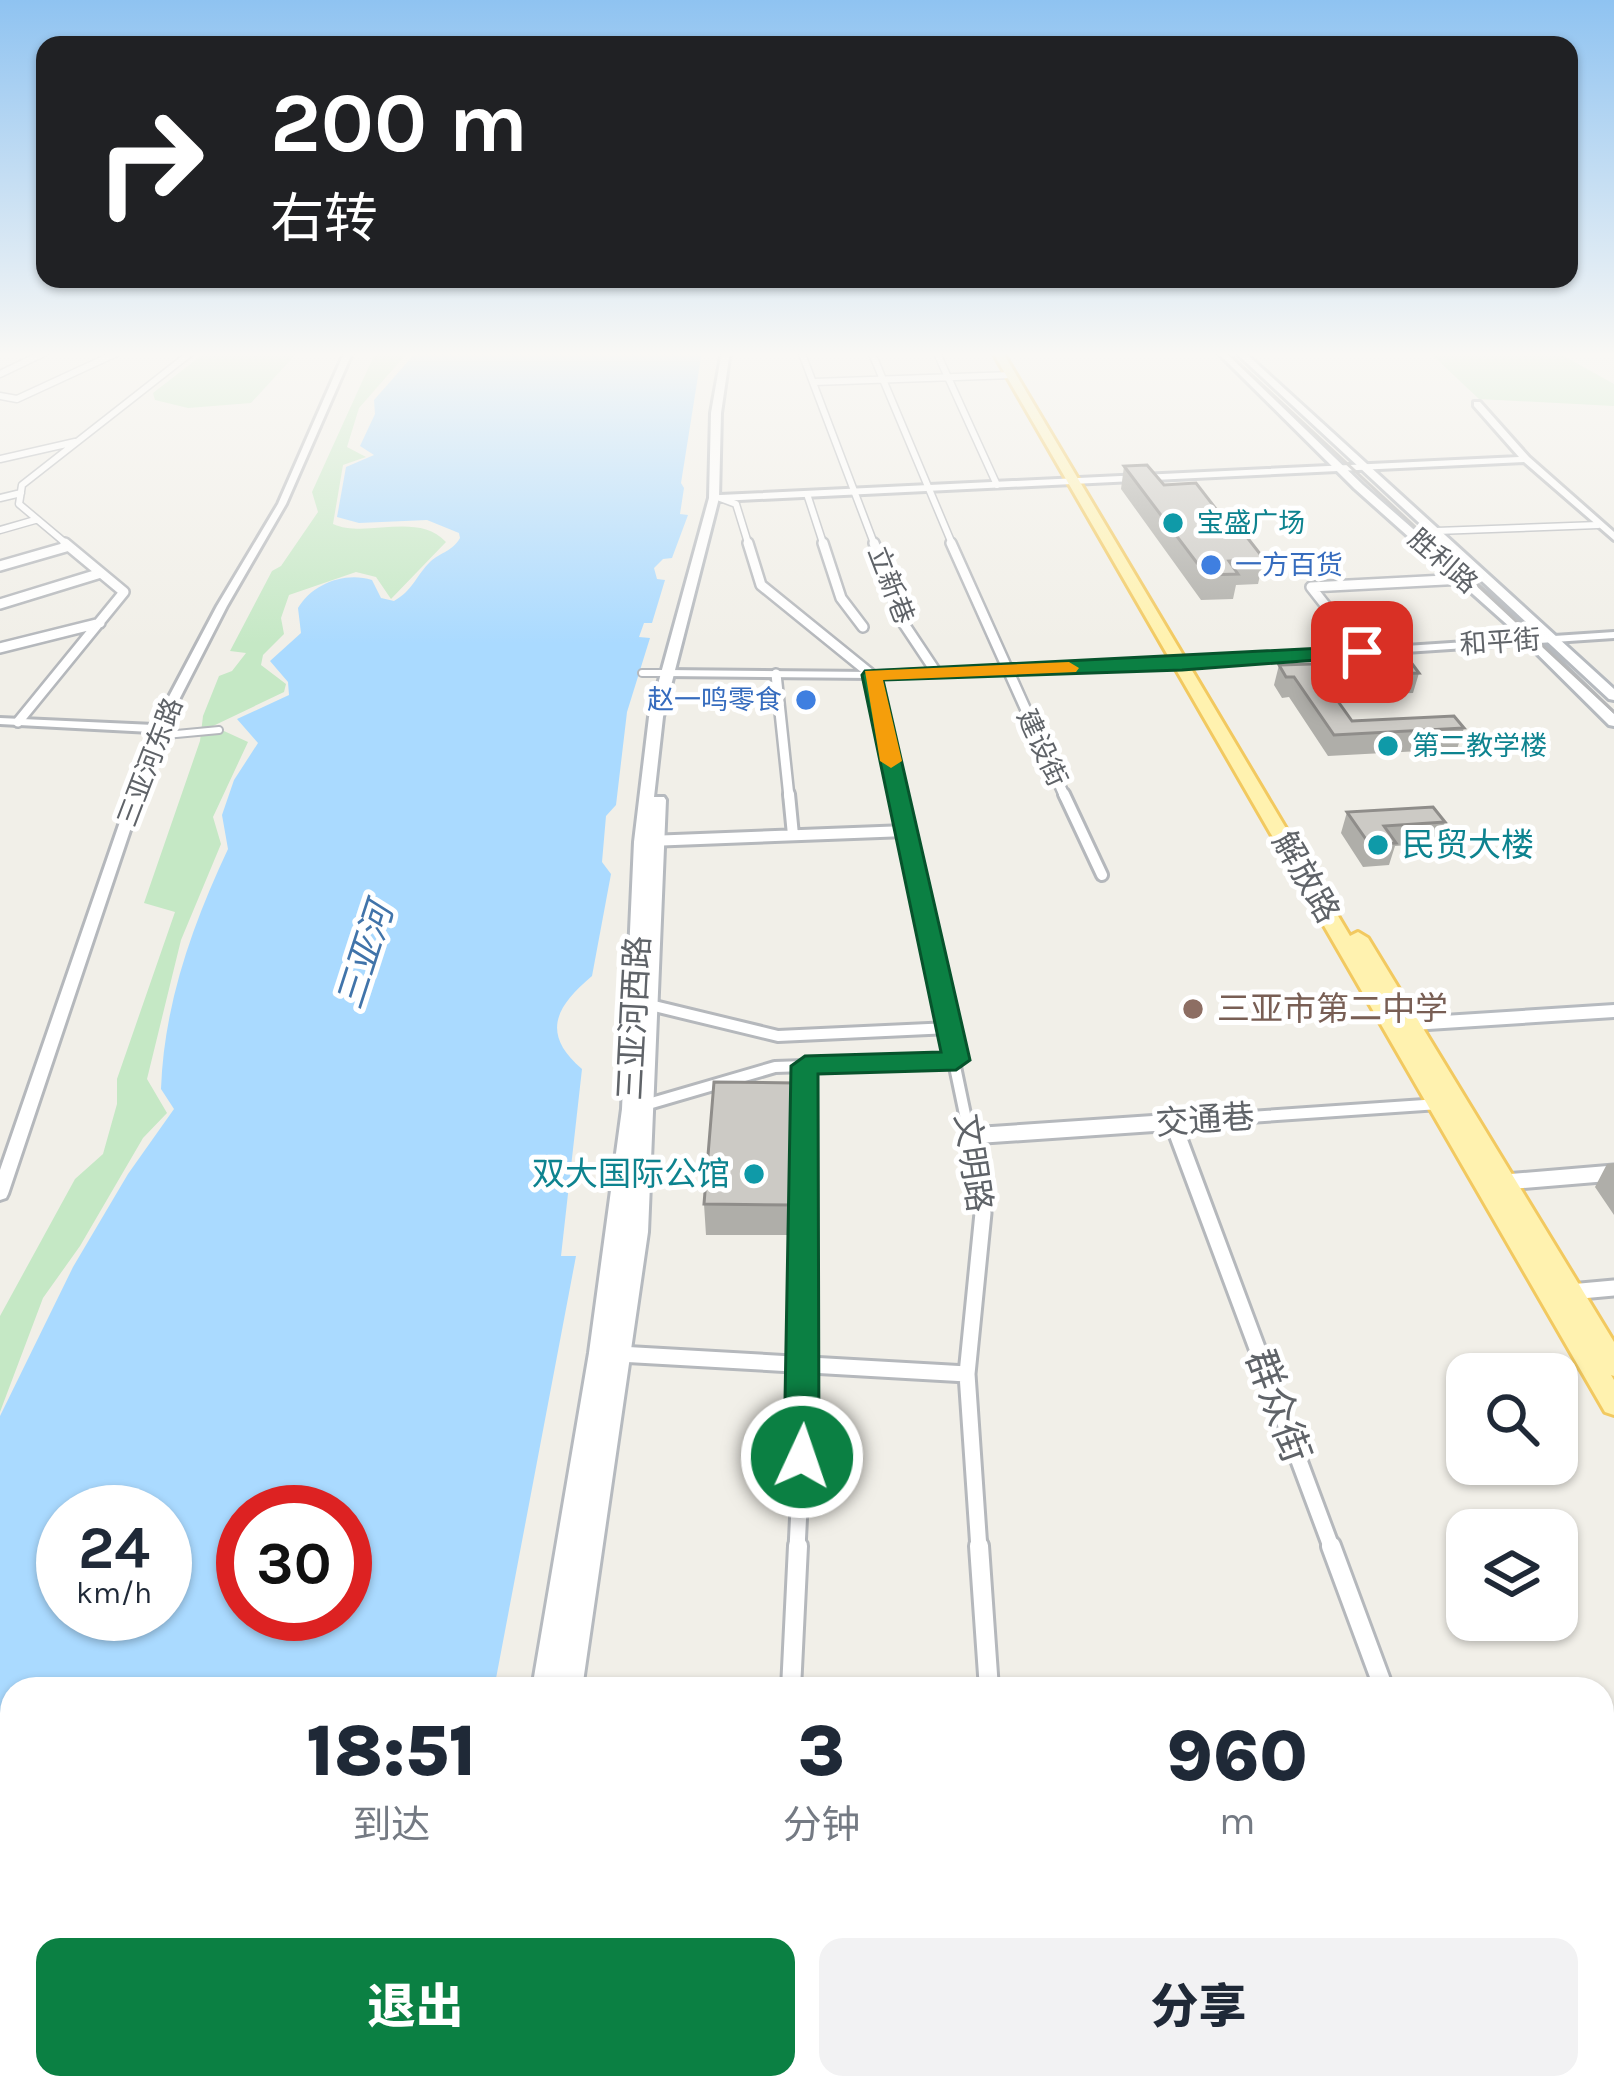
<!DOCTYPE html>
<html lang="zh">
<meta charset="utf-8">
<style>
:root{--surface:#fff;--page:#f2f2f3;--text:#1f2937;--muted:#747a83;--accent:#0b8043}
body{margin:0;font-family:Karla,"Noto Sans SC",sans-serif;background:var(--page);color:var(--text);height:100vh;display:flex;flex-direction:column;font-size:45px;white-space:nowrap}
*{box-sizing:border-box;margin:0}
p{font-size:39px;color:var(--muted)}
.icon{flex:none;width:66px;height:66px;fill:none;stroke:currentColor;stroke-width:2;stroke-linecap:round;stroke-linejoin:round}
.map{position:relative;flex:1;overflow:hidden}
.side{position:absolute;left:0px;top:1677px;width:1614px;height:423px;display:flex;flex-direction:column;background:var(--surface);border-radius:36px 36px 0 0;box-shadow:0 3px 9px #0004}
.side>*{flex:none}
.guide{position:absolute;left:36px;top:36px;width:1542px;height:252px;border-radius:24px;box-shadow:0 3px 9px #0004;background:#202124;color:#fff;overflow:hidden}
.tools{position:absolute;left:1446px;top:1353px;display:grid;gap:24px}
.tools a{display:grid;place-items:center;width:132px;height:132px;border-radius:24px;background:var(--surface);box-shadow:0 3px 9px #0004;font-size:60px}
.speed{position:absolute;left:36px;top:1485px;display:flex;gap:24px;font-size:60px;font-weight:700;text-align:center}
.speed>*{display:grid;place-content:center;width:156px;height:156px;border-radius:50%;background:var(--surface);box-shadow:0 3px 9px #0004;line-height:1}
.speed small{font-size:30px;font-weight:400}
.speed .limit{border:18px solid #d22;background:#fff;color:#111}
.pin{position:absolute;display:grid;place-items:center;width:102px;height:102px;color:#fff;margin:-51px;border-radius:24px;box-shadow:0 6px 18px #0006}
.me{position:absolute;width:132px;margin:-66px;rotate:3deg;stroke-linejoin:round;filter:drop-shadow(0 0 9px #0008)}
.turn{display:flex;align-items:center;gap:42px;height:252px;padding:0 36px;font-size:54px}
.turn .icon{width:156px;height:156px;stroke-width:2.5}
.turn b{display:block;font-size:84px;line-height:102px}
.eta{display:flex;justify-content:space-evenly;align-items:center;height:204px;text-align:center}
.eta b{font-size:72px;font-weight:800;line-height:84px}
.primary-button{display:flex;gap:24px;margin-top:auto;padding:24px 36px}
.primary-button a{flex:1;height:138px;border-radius:24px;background:var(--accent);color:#fff;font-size:48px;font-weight:800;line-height:138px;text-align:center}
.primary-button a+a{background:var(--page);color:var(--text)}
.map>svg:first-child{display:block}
.green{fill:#c5e8c5}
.water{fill:#aadaff;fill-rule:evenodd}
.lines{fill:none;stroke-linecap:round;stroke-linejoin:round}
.pedestrian-casing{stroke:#b5b8bc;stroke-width:10}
.minor-far4-casing{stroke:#b5b8bc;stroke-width:9}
.minor-far3-casing{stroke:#b5b8bc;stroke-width:14}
.minor-far2-casing{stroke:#b5b8bc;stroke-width:16}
.minor-far1-casing{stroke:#b5b8bc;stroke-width:21}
.minor-casing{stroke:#b5b8bc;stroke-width:24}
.tertiary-casing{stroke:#b5b8bc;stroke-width:6}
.secondary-casing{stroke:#b6babf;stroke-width:6}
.primary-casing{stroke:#f2c960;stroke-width:6}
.pedestrian{stroke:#fff;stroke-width:6}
.minor-far4{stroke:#fff;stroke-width:6}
.minor-far3{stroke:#fff;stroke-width:9}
.minor-far2{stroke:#fff;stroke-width:10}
.minor-far1{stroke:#fff;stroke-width:15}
.minor{stroke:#fff;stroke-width:18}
.tertiary{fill:#fff;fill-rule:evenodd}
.secondary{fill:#fff;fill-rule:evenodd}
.primary{fill:#fff2af;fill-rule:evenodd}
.tram{stroke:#b6b7b8;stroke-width:3}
.wall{fill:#afaea9}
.building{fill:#cccac5;stroke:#8f8d8a;stroke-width:3}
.route{fill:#0b8043;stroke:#07532c;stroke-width:3}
.slow{fill:#f59e0b}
.culture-dot{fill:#0f9aa8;stroke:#fff;stroke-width:4.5}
.shop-dot{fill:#3f7fe0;stroke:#fff;stroke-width:4.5}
.education-dot{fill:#8d6e63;stroke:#fff;stroke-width:4.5}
.labels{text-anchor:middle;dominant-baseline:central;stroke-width:10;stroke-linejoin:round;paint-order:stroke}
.far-culture-label{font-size:27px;fill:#0d838f;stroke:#fff;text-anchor:start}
.far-street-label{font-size:27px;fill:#5f6368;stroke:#fff}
.far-shop-label{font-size:27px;fill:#366cbe;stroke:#fff;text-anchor:start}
.culture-label{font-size:33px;fill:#0d838f;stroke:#fff;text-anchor:start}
.street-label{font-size:33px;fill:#5f6368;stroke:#fff}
.education-label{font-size:33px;fill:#785e54;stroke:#fff;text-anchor:start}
.water-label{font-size:36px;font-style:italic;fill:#4174aa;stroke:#fff}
.near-street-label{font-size:39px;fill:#5f6368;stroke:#fff}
</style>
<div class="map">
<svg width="1614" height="2099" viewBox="0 0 1614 2099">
<rect width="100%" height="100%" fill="#f1efe8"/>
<!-- green -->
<path class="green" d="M 207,351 L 287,351 L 297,353 L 251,403 L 188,408 L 155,400 L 153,393 Z
M 376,351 L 409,351 L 359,408 L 347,447 L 366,457 L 343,465 L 333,524 C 366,539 417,511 446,542 L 391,599 L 376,577 L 356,572 L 289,595 L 281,618 L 284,634 L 263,655 L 261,665 L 286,684 L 284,692 L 213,726 L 248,742 L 213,817 L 221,844 L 181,940 L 147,1079 L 167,1113 L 143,1138 L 80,1246 L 43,1298 L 0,1412 L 0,1316 L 75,1179 L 103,1154 L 117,1104 L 117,1079 L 175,912 L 144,903 L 200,741 L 203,716 L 219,676 L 232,671 L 246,653 L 230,651 L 272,571 L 281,566 L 318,512 L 312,492 Z
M 1428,351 L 1555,351 L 1614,384 L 1614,406 L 1479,399 Z"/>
<!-- water -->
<path class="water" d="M 412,351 L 702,351 L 681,483 L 684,488 L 680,514 L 688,515 L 672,558 L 663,559 L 654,568 L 657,579 L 665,580 L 652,623 L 644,623 L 639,637 L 650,638 L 627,712 L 616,805 L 606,816 L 602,862 L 611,874 L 592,976 C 555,1007 541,1034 582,1069 L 561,1256 L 576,1256 L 494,1689 L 12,1689 L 12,2088 L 419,2088 L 417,2099 L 0,2099 L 0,1416 L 73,1267 L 128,1174 L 174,1109 L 161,1089 C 164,1003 193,924 228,849 L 222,815 L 234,780 L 258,743 L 237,719 L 289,695 L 288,682 L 270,661 L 301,633 L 298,608 C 312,584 345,571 372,580 L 381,598 L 394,601 C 412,591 415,578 428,564 C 439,552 451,553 460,538 L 459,533 L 427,520 L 359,523 L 337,517 L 346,467 L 374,455 L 360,446 L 375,414 L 374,400 L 411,358 ZM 63,1512 L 165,1512 L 165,1614 L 63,1614 ZM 243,1512 L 345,1512 L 345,1614 L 243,1614 Z"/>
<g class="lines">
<defs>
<path id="pedestrian" d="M 642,673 L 666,673
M 155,736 L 219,730"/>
<path id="minor-far4" d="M 801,351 L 875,546
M 871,351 L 953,546
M 936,351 L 997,485
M 0,374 L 48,351
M 814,382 L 1012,375
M 0,396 L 17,399 L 121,351
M 0,459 L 75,442
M 807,494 L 824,546
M 0,498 L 21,493
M 720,498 L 736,504 L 749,546
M 0,530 L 35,520
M 1436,531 L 1598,525
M 69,546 L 19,504 L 22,485 L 193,351"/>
<path id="minor-far3" d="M 748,543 L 761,585 L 872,675 L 899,797
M 823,543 L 841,598 L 863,627
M 874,543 L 900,618 L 936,672
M 951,543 L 1065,797
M 0,566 L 66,547
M 0,604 L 101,573
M 0,648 L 100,623
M 1362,652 L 1311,587 L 1464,579
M 776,674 L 789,797
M 18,722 L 124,592 L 65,543"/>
<path id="minor-far2" d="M 789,794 L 793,835
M 898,794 L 967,1124
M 1064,794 L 1102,875
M 649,841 L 906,831
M 642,1003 L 778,1036 L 950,1028
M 805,1066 L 805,1124
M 638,1107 L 775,1067 L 956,1061
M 1146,1124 L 1439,1104"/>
<path id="minor-far1" d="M 967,1121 L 983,1213 L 967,1374 L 979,1549
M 1173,1123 L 1332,1549
M 970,1136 L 1190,1121
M 1505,1182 L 1614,1173
M 1570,1292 L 1614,1288
M 619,1354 L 967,1374
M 797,1549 L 806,1365 L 805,1121"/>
<path id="minor" d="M 979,1546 L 989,1689
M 1331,1546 L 1384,1689
M 791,1689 L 798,1546
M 1016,2088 L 1017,2099
M 1532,2088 L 1536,2099"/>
<path id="tertiary" d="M 345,351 L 353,351 L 286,504 L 227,606 L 164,729 L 8,1194 L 6,1198 L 0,1200 L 0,1170 L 151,732 L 0,724 L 0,718 L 154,725 L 217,606 L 278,504 Z
M 1474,402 L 1480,402 L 1529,457 L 1614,532 L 1614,540 L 1524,462 L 720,501 L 716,498 L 720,495 L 1519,457 L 1474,406 Z
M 1614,632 L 1614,638 L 1182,667 L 872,678 L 666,676 L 661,673 L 666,670 L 872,672 L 1182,661 Z"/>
<path id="secondary" d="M 722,351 L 730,351 L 721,413 L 719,498 L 663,717 L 654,797 L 664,797 L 666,800 L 648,1232 L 582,1689 L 532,1689 L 589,1353 L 622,1109 L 634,842 L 649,717 L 709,498 L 711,413 Z
M 1216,351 L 1224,351 L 1363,485 L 1519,622 L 1614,714 L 1614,726 L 1609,725 L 1511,628 L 1355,489 Z
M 1234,351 L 1243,351 L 1614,689 L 1614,700 L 1609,699 Z
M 1614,1005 L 1614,1017 L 1397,1031 L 1388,1025 L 1397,1019 Z
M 463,2088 L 495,2088 L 493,2099 L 461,2099 Z
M 499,2088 L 531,2088 L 529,2099 L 497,2099 Z"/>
<path id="primary" d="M 992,351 L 1002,351 L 1350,936 L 1358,932 L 1368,938 L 1614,1342 L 1614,1376 L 1611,1375 L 1614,1380 L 1614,1415 L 1605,1412 Z"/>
</defs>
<!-- pedestrian casing -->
<use href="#pedestrian" class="pedestrian-casing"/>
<!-- minor-far4 casing -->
<use href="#minor-far4" class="minor-far4-casing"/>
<!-- minor-far3 casing -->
<use href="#minor-far3" class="minor-far3-casing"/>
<!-- minor-far2 casing -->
<use href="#minor-far2" class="minor-far2-casing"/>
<!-- minor-far1 casing -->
<use href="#minor-far1" class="minor-far1-casing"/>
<!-- minor casing -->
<use href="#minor" class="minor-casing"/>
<!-- tertiary casing -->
<use href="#tertiary" class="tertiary-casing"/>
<!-- secondary casing -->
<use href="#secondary" class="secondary-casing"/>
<!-- primary casing -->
<use href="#primary" class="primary-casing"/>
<!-- pedestrian -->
<use href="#pedestrian" class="pedestrian"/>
<!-- minor-far4 -->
<use href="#minor-far4" class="minor-far4"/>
<!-- minor-far3 -->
<use href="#minor-far3" class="minor-far3"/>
<!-- minor-far2 -->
<use href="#minor-far2" class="minor-far2"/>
<!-- minor-far1 -->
<use href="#minor-far1" class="minor-far1"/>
<!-- minor -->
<use href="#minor" class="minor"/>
<!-- tertiary -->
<use href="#tertiary" class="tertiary"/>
<!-- secondary -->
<use href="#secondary" class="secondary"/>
<!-- primary -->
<use href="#primary" class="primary"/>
<!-- tram -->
<path class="tram" d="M 1226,351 L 1614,712"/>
</g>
<!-- wall -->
<path class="wall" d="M 1124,466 L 1223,518 L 1264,559 L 1258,584 L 1236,585 L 1233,599 L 1201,600 L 1121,489 Z
M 1279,665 L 1419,673 L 1413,693 L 1334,696 L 1352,721 L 1464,728 L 1457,749 L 1328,756 L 1289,697 L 1282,698 L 1274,685 Z
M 1347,812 L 1445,822 L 1438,843 L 1395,846 L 1389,865 L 1363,867 L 1341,833 Z
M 795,1083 L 793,1235 L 706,1235 L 704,1204 Z
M 1614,1163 L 1614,1215 L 1595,1187 L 1607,1164 Z"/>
<!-- building -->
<path class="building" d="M 1147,465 L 1164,485 L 1196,483 L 1223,518 L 1232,518 L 1264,559 L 1229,561 L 1238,574 L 1206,575 L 1124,466 Z
M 1410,661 L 1419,673 L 1320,676 L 1352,721 L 1454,716 L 1464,728 L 1334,735 L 1294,677 L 1286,677 L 1279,665 Z
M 1433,807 L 1445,822 L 1384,826 L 1396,843 L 1370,845 L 1347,812 Z
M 714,1082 L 795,1083 L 793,1205 L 704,1204 Z"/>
<!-- sky -->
<linearGradient id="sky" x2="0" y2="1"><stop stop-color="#8fc3f1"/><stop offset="0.55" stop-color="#f9f8f5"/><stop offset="1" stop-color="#f9f8f5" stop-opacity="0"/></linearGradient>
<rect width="1614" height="644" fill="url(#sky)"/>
<!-- route -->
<path class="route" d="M 1362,646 L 1369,648 L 1369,656 L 1182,670 L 883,680 L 970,1060 L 956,1070 L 818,1074 L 819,1457 L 814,1468 L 802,1473 L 789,1468 L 784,1457 L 791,1066 L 805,1056 L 941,1052 L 862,675 L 865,671 Z"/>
<!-- slow -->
<path class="slow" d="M 1069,662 L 1079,668 L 1076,672 L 883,680 L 902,761 L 891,768 L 880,761 L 865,671 Z"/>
<!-- markers -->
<g class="culture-dot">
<circle cx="1173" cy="523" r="12"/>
<circle cx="1388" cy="746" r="12"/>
<circle cx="1378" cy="845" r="12"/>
<circle cx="754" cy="1174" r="12"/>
</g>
<g class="shop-dot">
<circle cx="1211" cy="565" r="12"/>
<circle cx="806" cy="700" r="12"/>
</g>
<circle class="education-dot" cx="1193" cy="1009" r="12"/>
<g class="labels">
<!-- far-culture labels -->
<g class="far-culture-label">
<text x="1197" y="523">宝盛广场</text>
<text x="1412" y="746">第二教学楼</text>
</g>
<!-- far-street labels -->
<g class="far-street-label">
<text transform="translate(1443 561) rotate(41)">胜利路</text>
<text transform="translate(891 585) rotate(69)">立新巷</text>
<text transform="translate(1500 642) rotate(-4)">和平街</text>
<text transform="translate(1042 748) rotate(65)">建设街</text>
<text transform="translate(150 762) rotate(-69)">三亚河东路</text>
</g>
<!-- far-shop labels -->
<g class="far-shop-label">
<text x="1235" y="565">一方百货</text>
<text x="782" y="700" text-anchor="end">赵一鸣零食</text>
</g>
<!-- culture labels -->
<g class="culture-label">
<text x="1402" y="845">民贸大楼</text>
<text x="730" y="1174" text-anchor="end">双大国际公馆</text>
</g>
<!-- street labels -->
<g class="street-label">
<text transform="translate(1306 877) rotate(60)">解放路</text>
<text transform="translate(634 1018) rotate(-87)">三亚河西路</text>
<text transform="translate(1205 1120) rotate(-4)">交通巷</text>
<text transform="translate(973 1163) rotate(82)">文明路</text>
</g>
<!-- education labels -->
<g class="education-label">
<text x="1217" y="1009">三亚市第二中学</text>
</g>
<!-- water labels -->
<g class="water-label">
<text transform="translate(365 956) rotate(-72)">三亚河</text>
</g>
<!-- near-street labels -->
<g class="near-street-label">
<text transform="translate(1278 1406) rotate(70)">群众街</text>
</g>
</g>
</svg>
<div class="tools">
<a><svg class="icon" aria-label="search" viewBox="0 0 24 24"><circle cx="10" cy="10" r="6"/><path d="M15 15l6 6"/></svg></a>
<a><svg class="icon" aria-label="layers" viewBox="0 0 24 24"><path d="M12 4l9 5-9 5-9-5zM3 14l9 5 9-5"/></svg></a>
</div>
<div class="speed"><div>24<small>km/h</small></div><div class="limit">30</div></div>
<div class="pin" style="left:1362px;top:652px;background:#d93025"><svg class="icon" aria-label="arrive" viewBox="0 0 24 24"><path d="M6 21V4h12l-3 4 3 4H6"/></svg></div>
<svg class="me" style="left:802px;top:1457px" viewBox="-20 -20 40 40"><circle r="17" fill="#0b8043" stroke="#fff" stroke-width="3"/><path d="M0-11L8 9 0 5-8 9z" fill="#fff"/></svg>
<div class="guide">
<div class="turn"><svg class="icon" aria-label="right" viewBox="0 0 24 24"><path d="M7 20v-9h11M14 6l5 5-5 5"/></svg><div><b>200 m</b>右转</div></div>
</div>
<section class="side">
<div class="eta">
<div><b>18:51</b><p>到达</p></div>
<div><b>3</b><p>分钟</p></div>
<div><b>960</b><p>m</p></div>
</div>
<div class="primary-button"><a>退出</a><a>分享</a></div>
</section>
</div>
